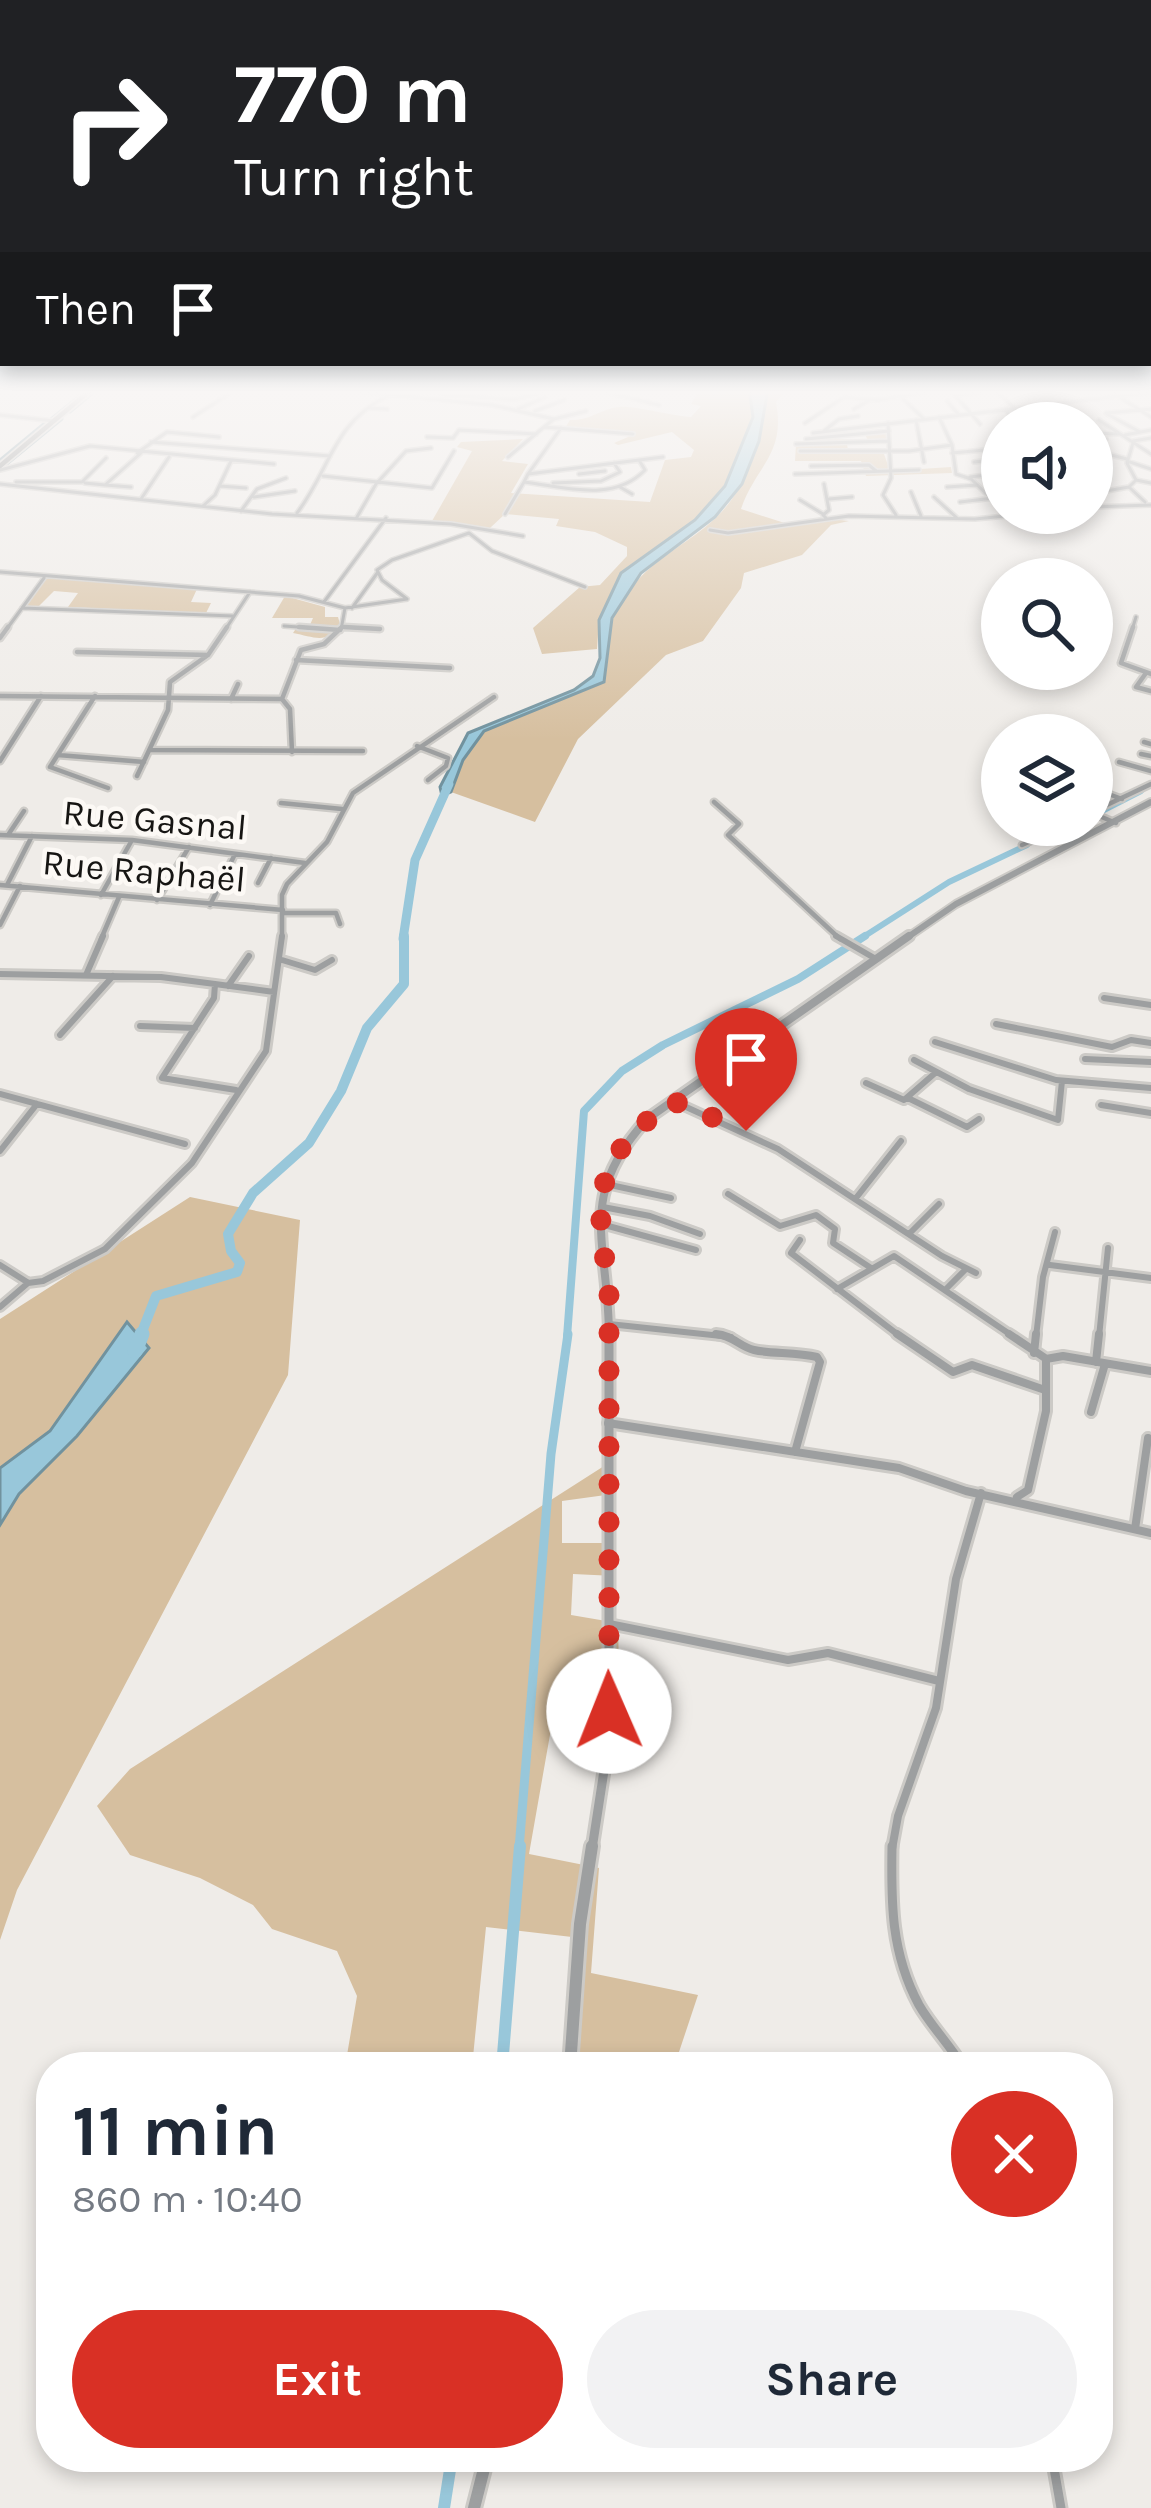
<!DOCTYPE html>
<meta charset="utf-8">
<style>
:root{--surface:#fff;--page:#f2f2f3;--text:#1f2937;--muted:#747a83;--accent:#d93025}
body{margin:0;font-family:Karla,sans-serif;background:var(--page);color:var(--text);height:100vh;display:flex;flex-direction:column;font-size:45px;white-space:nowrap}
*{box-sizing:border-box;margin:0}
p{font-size:39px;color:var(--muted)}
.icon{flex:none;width:66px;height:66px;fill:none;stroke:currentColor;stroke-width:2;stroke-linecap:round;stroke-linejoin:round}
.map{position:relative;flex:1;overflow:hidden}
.side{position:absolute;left:36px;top:2052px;width:1077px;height:420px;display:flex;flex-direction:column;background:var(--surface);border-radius:48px;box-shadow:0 6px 18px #0003}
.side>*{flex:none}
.banner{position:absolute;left:0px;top:0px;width:1152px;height:366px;box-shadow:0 6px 18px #0003;background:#202124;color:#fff;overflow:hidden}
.controls{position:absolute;left:981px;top:402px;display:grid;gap:24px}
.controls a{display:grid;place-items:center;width:132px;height:132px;border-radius:50%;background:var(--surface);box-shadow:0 6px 18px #0003;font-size:60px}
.pin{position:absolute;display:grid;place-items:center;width:102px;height:102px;color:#fff;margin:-123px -51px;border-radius:50% 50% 50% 0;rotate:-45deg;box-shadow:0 0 12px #0007}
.pin .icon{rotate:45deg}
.me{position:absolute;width:132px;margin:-66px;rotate:359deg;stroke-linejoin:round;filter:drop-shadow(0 0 9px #0008)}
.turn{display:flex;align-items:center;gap:42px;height:252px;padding:0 36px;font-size:54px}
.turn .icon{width:156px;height:156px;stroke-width:2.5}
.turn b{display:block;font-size:84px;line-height:102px}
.then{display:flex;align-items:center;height:114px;padding:0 36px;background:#0003;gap:24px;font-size:45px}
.round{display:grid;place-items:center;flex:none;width:126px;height:126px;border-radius:63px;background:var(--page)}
.head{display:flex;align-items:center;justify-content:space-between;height:204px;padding:0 36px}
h1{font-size:72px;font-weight:700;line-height:90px}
.action{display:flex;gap:24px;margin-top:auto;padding:24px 36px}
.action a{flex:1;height:138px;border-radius:72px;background:var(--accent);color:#fff;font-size:48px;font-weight:700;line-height:138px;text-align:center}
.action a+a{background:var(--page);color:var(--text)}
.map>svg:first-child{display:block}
.green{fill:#d6bf9f}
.water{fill:#98c7da;stroke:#71929e;stroke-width:3}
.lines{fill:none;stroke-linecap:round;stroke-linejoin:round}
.stream{stroke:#71929e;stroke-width:3}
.canal-far3{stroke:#98c7da;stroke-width:6}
.canal-far2{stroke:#98c7da;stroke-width:8}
.canal-far1{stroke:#98c7da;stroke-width:9}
.canal{stroke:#98c7da;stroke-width:12}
.river-far2{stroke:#98c7da;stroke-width:9}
.river-far1{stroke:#98c7da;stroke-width:10}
.river{stroke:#98c7da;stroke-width:15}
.minor-far4-casing{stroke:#cccac6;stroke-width:6}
.minor-far3-casing{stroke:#cccac6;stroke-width:9}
.minor-far2-casing{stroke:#cccac6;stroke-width:12}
.minor-far1-casing{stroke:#cccac6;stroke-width:14}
.minor-casing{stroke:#cccac6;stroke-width:15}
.tertiary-far3-casing{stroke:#cccac6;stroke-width:10}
.tertiary-far2-casing{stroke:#cccac6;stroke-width:14}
.tertiary-far1-casing{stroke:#cccac6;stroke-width:15}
.tertiary-casing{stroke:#cccac6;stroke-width:18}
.secondary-casing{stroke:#cccac6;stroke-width:8}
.minor-far4{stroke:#9d9fa0;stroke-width:3}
.minor-far3{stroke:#9d9fa0;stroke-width:4.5}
.minor-far2{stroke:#9d9fa0;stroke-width:6}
.minor-far1{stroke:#9d9fa0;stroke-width:8}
.minor{stroke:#9d9fa0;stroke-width:9}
.tertiary-far3{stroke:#9d9fa0;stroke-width:6}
.tertiary-far2{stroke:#9d9fa0;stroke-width:8}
.tertiary-far1{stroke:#9d9fa0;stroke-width:9}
.tertiary{stroke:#9d9fa0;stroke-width:12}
.secondary{stroke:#787b7c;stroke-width:4.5}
.route{stroke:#d93025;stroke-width:21;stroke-dasharray:0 37.8}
.labels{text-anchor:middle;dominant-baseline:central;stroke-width:9;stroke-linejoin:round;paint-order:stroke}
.far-street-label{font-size:36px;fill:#161513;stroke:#fcf9f5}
</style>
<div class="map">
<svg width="1151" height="2508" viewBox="0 0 1151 2508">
<rect width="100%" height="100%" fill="#efece8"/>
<!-- green -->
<path class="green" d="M 700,389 L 749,390 L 753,417 L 741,455 L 722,491 L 695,521 L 621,573 L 599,620 L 597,649 L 542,654 L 533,628 L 580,587 L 600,585 L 627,556 L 627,547 L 595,532 L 556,526 L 559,519 L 505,514 L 490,528 L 432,521 L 472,451 L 457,447 L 461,442 L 523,439 L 502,461 L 528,464 L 511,493 L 650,502 L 665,460 L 691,457 L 694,450 L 672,432 L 618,445 L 614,443 L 635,434 L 565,428 L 570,420 C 590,421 600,409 619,407 C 632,405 672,416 691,417 L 701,406 L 691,404 Z
M 768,389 L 777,389 L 782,395 L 776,402 C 786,455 756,465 741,509 L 794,526 L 830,519 L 849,521 L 831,525 L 802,555 L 744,573 L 741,588 L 703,641 L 666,655 L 578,739 L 535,822 L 451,792 L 463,760 L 484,731 L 603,682 C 609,662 605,634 615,614 C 646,551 698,547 732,499 C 750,474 758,444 764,415 C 766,405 764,398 768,389 Z
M 886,432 L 887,443 L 847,445 L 849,454 L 884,454 L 890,471 L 951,467 L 952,473 L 866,476 L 861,461 L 795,461 L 796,444 L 818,444 L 820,439 L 868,440 L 864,433 Z
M 43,577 L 197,589 L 191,602 L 211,603 L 206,613 L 68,607 L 78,593 L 54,591 L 38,607 L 23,605 Z
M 285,596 L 325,607 L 325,617 L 338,617 L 340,624 C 328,645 314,637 293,633 L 297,627 L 309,627 L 313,618 L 272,618 Z
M 190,1197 L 300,1220 L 288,1375 L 17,1890 L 0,1940 L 0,1319 Z
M 615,1459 L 613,1494 L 562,1501 L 562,1543 L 616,1543 L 615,1576 L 573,1574 L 571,1615 L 618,1623 L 620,1719 L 554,1712 L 529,1854 L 599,1868 L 591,1973 L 698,1995 L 674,2067 L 562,2065 L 572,1937 L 486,1927 L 472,2067 L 345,2067 L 357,1996 L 337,1951 L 272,1929 L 253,1905 L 200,1878 L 130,1855 L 97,1806 L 130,1769 Z"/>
<!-- water -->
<path class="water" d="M 749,389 L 768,389 L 759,441 L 742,484 L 715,517 L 641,573 L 612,618 L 604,682 L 484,731 L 463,760 L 451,792 L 442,796 L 440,787 L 468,733 L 574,690 L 593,676 L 600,658 L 599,620 L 621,573 L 695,520 L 725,486 L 753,417 Z
M 127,1322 L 149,1348 L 77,1436 L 19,1494 L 0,1525 L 0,1468 L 50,1431 Z"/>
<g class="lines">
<!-- stream -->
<path class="stream" d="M 70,412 L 98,389
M 51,419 L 88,389
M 0,460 L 46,422
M 2,468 L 62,419"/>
<!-- canal-far3 -->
<path class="canal-far3" d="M 1100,812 L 1141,791
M 860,939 L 949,882 L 1027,845"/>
<!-- canal-far2 -->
<path class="canal-far2" d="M 567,1337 L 584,1111 L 622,1071 L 663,1045 L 798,979 L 865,936"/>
<!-- canal-far1 -->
<path class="canal-far1" d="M 519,1849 L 551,1454 L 568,1334"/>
<!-- canal -->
<path class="canal" d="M 502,2067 L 520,1846
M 444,2508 L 452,2457"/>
<!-- river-far2 -->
<path class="river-far2" d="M 403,939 L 415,860 L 449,784"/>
<!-- river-far1 -->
<path class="river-far1" d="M 140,1337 L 156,1296 L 237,1272 L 240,1263 L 231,1251 L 228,1234 L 253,1193 L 309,1143 L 341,1091 L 367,1028 L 404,984 L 404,936"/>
<!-- river -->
<path class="river" d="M 135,1351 L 142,1334"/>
<defs>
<path id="minor-far4" d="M 336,389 L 492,405 L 554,419 L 544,427 L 633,434
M 448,389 L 442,395 L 514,399 L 557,389
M 594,389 L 659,405
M 677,389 L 689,391
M 893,389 L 924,419
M 1107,389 L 1151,417
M 997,392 L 1031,423
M 947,401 L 959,415
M 1047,403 L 1069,423
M 370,408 L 387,409
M 518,409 L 545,397
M 854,409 L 871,399
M 1006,409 L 1013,423
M 535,411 L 564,400
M 1106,413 L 1151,409
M 1107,414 L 1140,432
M 0,415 L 54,421
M 193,417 L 236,389
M 939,417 L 952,445 L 956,474 L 971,479 L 1002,509
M 554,419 L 586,411
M 916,420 L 924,462
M 1099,420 L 1151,454
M 805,423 L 844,397 L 878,400 L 941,389
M 888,423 L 891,478 L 883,495 L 896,515
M 980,424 L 955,395 L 1004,389
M 824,431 L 839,419 L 858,416
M 813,433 L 1151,392
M 1092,433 L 1120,434
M 1125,435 L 1151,430
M 427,437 L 453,438 L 459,430 L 536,434
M 806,439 L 889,431
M 1133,441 L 1151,438
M 151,442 L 330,456
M 1133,443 L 1127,463 L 1136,480 L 1129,487 L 1145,502
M 796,444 L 888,441
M 1092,446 L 1106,439
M 800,451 L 909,451 L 952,445
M 1099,452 L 1127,459
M 137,453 L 167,432 L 219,437
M 952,453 L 995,449
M 508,457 L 544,427
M 1127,461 L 1151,469
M 974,462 L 1002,459
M 811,466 L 869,465 L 876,471
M 0,470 L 90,446 L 274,464
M 528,474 L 524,482 C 565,487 613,503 645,470 L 639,460
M 528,474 L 663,457
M 528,474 L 561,428
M 579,474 L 605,471
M 795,474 L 919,470
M 323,476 L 432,488 L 454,451
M 970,477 L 1002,473
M 1136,480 L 1151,483
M 16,482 L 82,482 L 106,458
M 85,483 L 105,485 L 141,453
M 553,483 L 601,481 L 620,472 L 614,463
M 0,484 L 272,514 L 451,524 L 523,536
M 824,484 L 829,510 L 823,515 L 827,519
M 105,485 L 131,487
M 220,486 L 246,488
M 620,487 L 632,494
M 947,487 L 977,485
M 911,492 L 921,516
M 1100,492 L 1129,487
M 985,493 L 1002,491
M 254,497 L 295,491
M 934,497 L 957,518
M 141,499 L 169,457
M 829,499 L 852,497
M 800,500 L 823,514
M 960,502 L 1002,497
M 203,506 L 215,495 L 231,461
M 1092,507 L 1151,505
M 241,511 L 257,489 L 286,478
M 297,513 C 331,468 332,424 387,396
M 505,514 L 524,482
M 357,517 L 376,484 L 406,451 L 431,448
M 710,530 L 728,533 L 849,516 L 975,519 L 1037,513
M 0,572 L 299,596 L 345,608 L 407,599
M 407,599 L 382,580 L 377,570 L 392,560 L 469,533 L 492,551 L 585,587
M 324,602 L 386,518
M 22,608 L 233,616
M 352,608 L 378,572
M 284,626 L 340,630
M 343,627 L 380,629
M 6,630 L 44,578
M 225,630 L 250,592
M 341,630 L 345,608
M 1132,630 L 1136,617"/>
<path id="minor-far3" d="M 299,627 L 340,630
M 344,627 L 380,629
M 1133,627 L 1121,663 L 1151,674
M 0,638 L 8,627
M 77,652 L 208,655
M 296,660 L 450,668
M 1146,673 L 1136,687 L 1151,691
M 0,696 L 282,699
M 95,696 L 50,767 L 108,788
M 231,699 L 238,684
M 1144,742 L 1151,744
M 417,746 L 448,758 L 446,766 L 428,780
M 151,750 L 363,751
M 292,752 L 290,709 L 282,699 L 301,650 L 324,644 L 342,627
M 1141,754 L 1151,756
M 58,755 L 144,762
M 0,761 L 41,696
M 1119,762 L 1151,771
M 137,776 L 168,710 L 170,682 L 208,655 L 227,627
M 1092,788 L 1122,799
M 714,802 L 739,824 L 728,835 L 840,939
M 281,803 L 342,809
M 1092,812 L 1151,784
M 1092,813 L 1116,823
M 0,835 L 132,840 L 305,863
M 8,835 L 24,811
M 1022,845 L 1066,825
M 258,883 L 271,858
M 0,885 L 283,910
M 7,885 L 32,836
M 101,895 L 132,840
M 157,900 L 189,847
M 210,905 L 235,854
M 283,913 L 336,913 L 340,924
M 0,925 L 20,886
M 101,939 L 119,897
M 282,939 L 282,895 L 287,884 L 327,842 L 353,793 L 494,697"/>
<path id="minor-far2" d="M 836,936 L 876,959
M 282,960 L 315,970 L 332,960
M 0,974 L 161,977 L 215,984 L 214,998 L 162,1078 L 236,1090
M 86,975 L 103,936
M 215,984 L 274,992
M 228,986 L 249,956
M 1104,998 L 1151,1005
M 996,1024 L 1112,1047 L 1131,1040 L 1151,1043
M 140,1026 L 195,1028
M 60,1035 L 113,976
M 935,1042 L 1056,1080 L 1151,1088
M 1085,1059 L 1151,1062
M 914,1060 L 969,1089 L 1058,1120 L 1062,1081
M 866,1083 L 904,1100 L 934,1074
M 0,1094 L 185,1144
M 908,1098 L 967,1127 L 979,1119
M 673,1101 L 778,1149 L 942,1256 L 976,1273
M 1101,1105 L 1151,1113
M 0,1151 L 37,1104
M 601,1183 L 671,1198
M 728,1194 L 780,1226 L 816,1215 L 835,1229 L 833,1243 L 871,1268
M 856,1198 L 901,1141
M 603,1207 L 650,1216 L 700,1234
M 601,1224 L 696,1250
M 909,1234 L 939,1204
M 800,1240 L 791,1253 L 901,1337
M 0,1265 L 27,1282
M 1050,1265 L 1151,1278
M 837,1289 L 894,1256 L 1014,1337
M 946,1289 L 965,1270
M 0,1307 L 28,1283 L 43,1281 L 105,1249 L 192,1163 L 266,1051 L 282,936
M 609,1324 L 731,1337
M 1036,1337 L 1043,1277 L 1055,1232
M 1099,1337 L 1108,1248"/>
<path id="minor-far1" d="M 716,1334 C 732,1335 740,1347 754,1350 C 771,1354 796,1352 817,1357 L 820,1362 L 795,1452
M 897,1334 L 953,1372 L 972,1365 L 1045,1390
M 1009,1334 L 1045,1358
M 1034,1353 L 1036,1334
M 1096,1362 L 1099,1334
M 1091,1412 L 1105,1364
M 608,1423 L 899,1468 L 966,1491 L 1151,1533
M 1017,1497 L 1028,1490 L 1046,1411 L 1046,1359 L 1063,1356 L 1151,1371
M 1135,1529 L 1148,1438
M 609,1624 L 788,1660 L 828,1653 L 939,1681
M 892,1849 L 898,1816 L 936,1708 L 956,1579 L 981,1493"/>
<path id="minor" d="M 892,1846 C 891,1903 891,1953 919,2005 C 931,2026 950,2045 963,2067
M 1052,2457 L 1061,2508"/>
<path id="tertiary-far3" d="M 905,939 L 956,904 L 1151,802"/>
<path id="tertiary-far2" d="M 609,1337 C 609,1242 575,1198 647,1119 L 909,936"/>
<path id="tertiary-far1" d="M 592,1849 L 609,1738 L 609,1334"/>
<path id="tertiary" d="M 570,2067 L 580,1924 L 592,1846
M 474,2508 L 487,2457"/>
<path id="secondary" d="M 0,466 L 92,389"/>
</defs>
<!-- minor-far4 casing -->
<use href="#minor-far4" class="minor-far4-casing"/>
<!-- minor-far3 casing -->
<use href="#minor-far3" class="minor-far3-casing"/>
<!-- minor-far2 casing -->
<use href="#minor-far2" class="minor-far2-casing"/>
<!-- minor-far1 casing -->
<use href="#minor-far1" class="minor-far1-casing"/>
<!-- minor casing -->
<use href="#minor" class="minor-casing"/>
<!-- tertiary-far3 casing -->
<use href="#tertiary-far3" class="tertiary-far3-casing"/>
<!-- tertiary-far2 casing -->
<use href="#tertiary-far2" class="tertiary-far2-casing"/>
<!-- tertiary-far1 casing -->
<use href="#tertiary-far1" class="tertiary-far1-casing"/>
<!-- tertiary casing -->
<use href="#tertiary" class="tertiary-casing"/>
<!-- secondary casing -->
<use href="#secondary" class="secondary-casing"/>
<!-- minor-far4 -->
<use href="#minor-far4" class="minor-far4"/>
<!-- minor-far3 -->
<use href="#minor-far3" class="minor-far3"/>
<!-- minor-far2 -->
<use href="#minor-far2" class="minor-far2"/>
<!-- minor-far1 -->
<use href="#minor-far1" class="minor-far1"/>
<!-- minor -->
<use href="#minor" class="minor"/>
<!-- tertiary-far3 -->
<use href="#tertiary-far3" class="tertiary-far3"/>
<!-- tertiary-far2 -->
<use href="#tertiary-far2" class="tertiary-far2"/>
<!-- tertiary-far1 -->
<use href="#tertiary-far1" class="tertiary-far1"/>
<!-- tertiary -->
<use href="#tertiary" class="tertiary"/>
<!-- secondary -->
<use href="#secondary" class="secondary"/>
</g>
<!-- sky -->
<linearGradient id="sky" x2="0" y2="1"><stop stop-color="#88bce2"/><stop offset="0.53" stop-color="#f8f6f5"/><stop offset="1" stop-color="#f8f6f5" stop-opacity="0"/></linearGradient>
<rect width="1151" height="740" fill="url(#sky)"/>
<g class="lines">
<!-- route -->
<path class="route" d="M 609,1711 L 609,1284 C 593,1195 594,1157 673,1101 L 746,1131"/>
</g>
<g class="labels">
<!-- far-street labels -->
<g class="far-street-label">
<text transform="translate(155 820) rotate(5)">Rue Gasnal</text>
<text transform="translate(144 871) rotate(5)">Rue Raphaël</text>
</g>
</g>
</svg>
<div class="controls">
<a><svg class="icon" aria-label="sound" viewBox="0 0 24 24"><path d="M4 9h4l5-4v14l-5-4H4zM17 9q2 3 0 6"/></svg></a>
<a><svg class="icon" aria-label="search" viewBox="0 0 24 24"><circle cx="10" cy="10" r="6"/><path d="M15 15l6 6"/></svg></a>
<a><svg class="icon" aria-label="layers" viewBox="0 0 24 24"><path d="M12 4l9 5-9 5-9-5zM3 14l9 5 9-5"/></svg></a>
</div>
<div class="pin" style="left:746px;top:1131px;background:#d93025"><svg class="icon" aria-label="arrive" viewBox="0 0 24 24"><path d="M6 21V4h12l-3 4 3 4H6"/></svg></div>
<svg class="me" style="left:609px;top:1711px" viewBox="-20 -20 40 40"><circle r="19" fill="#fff"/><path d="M0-13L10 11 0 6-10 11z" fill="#d93025"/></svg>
<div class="banner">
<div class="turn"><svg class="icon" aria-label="right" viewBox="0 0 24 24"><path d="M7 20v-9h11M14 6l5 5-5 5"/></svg><div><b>770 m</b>Turn right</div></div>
<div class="then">Then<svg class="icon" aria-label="arrive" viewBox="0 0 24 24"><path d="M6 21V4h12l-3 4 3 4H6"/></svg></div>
</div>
<section class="side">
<div class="head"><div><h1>11 min</h1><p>860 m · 10:40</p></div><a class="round" style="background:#d93025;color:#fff"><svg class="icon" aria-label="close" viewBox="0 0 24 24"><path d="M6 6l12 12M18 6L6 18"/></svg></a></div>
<div class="action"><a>Exit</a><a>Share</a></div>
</section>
</div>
